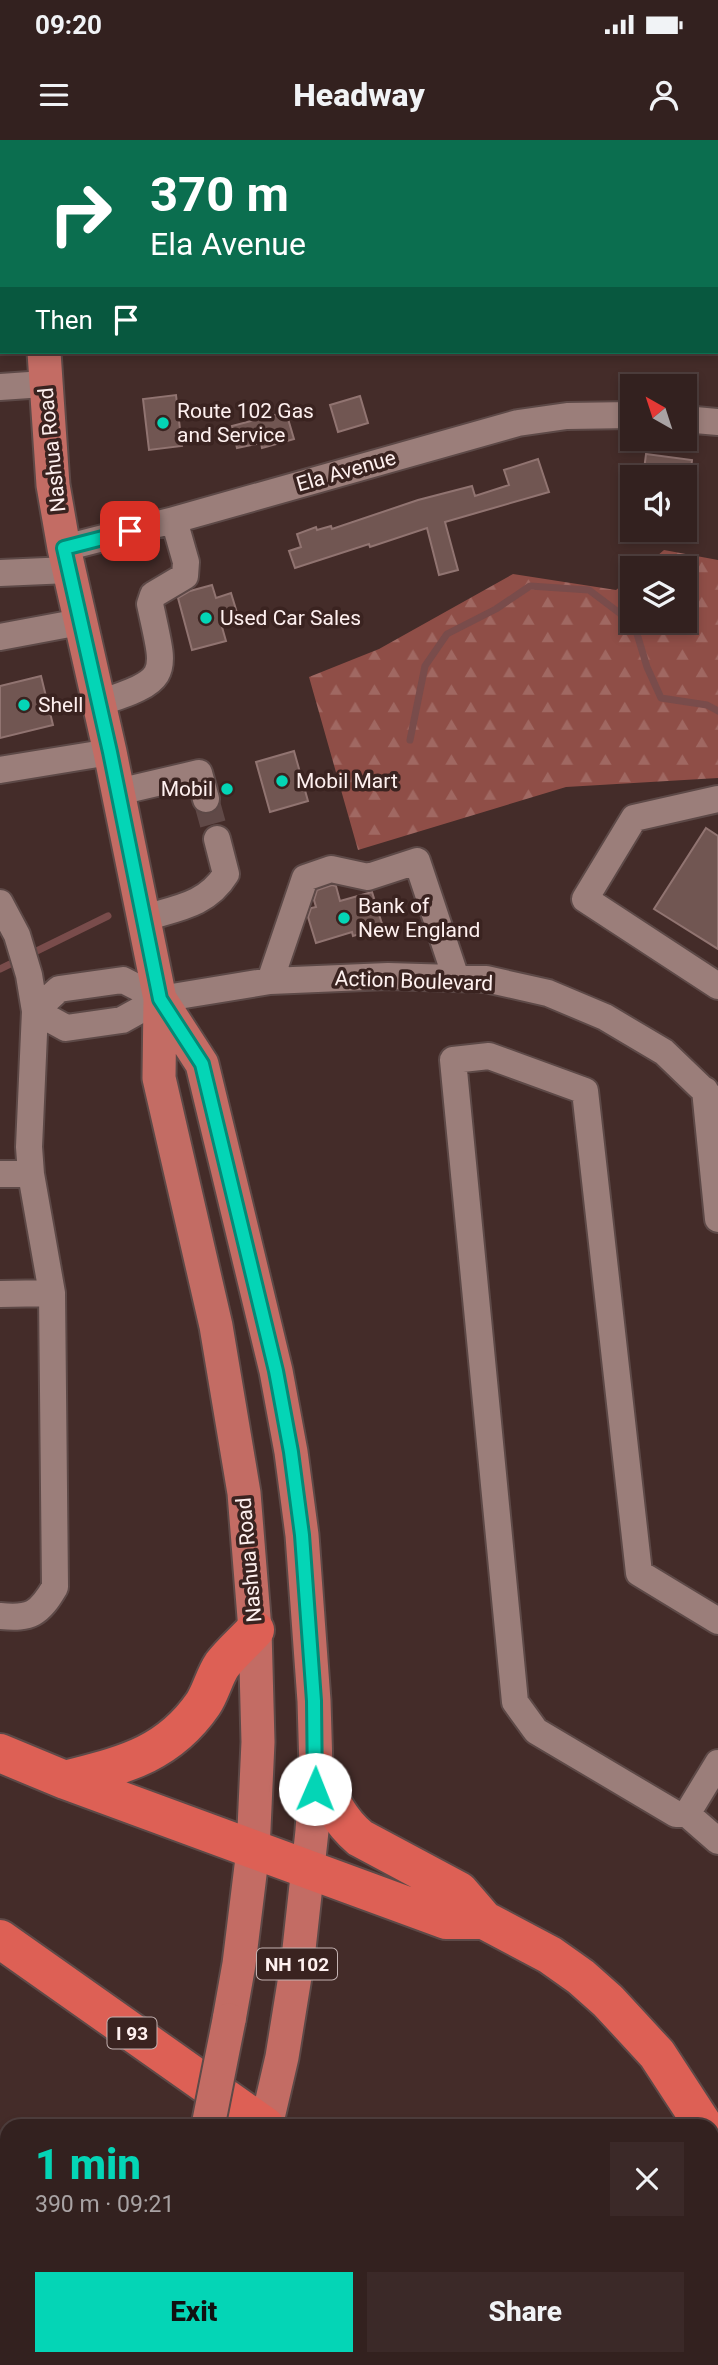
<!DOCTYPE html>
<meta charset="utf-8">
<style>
:root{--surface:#33211f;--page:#3b2928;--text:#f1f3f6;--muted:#a9a3a4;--line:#4e3e3d;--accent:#04d5b6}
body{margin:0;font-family:Roboto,sans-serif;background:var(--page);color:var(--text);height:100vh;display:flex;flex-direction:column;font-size:26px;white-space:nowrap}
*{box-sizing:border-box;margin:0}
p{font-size:23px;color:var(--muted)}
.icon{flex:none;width:38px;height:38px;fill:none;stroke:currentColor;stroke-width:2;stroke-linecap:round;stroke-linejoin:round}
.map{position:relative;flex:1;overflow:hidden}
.panel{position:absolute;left:0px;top:1979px;width:719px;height:247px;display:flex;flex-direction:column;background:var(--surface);border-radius:21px 21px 0 0;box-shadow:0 4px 10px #0003,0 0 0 2px var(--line)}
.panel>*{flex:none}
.banner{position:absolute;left:0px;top:0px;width:719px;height:214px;box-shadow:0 4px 10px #0003,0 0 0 2px var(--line);background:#0b6e4f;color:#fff;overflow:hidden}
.needle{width:46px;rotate:321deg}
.tools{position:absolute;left:620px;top:234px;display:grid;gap:14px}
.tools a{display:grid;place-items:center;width:77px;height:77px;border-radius:0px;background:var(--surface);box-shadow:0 4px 10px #0003,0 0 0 2px var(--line);font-size:35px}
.pin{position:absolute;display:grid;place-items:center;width:60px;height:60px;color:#fff;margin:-30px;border-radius:14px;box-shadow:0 4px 10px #0006}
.me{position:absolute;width:77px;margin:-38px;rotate:1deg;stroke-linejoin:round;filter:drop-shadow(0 0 5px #0008)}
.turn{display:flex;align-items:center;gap:24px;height:147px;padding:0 35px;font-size:32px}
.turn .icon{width:91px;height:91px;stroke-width:2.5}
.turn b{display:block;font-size:49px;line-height:60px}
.then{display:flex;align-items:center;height:66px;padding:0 35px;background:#0003;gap:14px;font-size:26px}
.round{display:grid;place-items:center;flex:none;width:74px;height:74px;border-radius:0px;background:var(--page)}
.headline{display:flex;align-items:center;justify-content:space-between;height:119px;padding:0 35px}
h1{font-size:42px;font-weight:800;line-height:52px;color:var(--accent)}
.cta{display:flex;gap:14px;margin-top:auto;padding:14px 35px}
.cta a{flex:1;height:80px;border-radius:0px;background:var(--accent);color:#111;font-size:28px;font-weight:800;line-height:80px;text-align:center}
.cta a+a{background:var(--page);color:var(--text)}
.status{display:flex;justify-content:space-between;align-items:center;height:49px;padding:0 35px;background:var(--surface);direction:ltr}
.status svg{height:19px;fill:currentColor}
header{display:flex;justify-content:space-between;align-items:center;height:91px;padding:0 35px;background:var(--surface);font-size:32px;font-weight:800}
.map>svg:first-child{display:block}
.forest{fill:url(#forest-firs)}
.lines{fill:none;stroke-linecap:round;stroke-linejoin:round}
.stream{stroke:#794c4b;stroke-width:7}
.building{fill:#715652;stroke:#917471;stroke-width:2}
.minor-tunnel{stroke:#604947;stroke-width:26;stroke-dasharray:26 13;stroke-linecap:butt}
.minor-casing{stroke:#5d4947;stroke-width:30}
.major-casing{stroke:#5d4947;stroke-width:37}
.highway-casing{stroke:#5d4947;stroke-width:42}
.minor{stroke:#9b7e7a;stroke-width:26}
.major{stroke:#c36c64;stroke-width:33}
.highway{stroke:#dd6055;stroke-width:38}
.major-bridge-casing{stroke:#5d4947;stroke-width:37;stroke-linecap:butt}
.major-bridge{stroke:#c36c64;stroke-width:33}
.route-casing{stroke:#038a76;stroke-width:18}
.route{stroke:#04d5b6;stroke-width:12}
.poi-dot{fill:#04d5b6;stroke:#3a2320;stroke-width:2.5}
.labels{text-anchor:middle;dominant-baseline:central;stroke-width:7;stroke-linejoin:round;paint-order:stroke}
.shield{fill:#3a2320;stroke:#c3b2b1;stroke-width:2}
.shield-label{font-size:19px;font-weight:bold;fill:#fef0ef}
.poi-label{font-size:21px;fill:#fef0ef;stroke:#3a2320;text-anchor:start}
.street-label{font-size:21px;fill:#fef0ef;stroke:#3a2320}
</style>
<div class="status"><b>09:20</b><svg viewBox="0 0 49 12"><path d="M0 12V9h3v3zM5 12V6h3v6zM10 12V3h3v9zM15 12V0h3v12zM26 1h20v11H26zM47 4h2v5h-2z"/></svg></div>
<header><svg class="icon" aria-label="menu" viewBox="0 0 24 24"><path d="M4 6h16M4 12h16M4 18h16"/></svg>Headway<svg class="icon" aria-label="person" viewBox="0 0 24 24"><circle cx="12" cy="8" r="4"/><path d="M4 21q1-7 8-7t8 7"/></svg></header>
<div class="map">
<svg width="718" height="2225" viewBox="0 0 718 2225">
<defs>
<pattern id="forest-firs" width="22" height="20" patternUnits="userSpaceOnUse" patternTransform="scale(1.75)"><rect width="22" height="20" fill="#8f4e47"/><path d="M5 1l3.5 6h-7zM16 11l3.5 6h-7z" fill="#a06862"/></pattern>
</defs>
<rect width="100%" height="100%" fill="#442c29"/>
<!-- forest -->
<path class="forest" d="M 543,0 L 718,0 L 718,95 L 718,2 L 542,2 Z
M 664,410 L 718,420 L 718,638 L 566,647 L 358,710 L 309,537 L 379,509 L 513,434 L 616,450 L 632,437 L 632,481 L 684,481 L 684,429 L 642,429 Z"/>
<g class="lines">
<!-- stream -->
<path class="stream" d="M 410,600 L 425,526 L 447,494 L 496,469 L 530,446 L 589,450 L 634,484 L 647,527 L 661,558 L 707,565 L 718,571
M 0,829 L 108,776"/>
</g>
<!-- building -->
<path class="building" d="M 176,255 L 182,306 L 149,310 L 143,259 Z
M 360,256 L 368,283 L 338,292 L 330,265 Z
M 286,272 L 294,299 L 262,308 L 261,303 L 237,308 L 232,286 Z
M 646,314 L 692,320 L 690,338 L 643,338 Z
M 538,319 L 549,352 L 445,382 L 458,430 L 439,435 L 427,388 L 370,407 L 369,404 L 295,428 L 289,411 L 301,407 L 297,394 L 316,387 L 317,390 L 331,386 L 332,389 L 418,360 L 472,346 L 475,356 L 509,345 L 504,330 Z
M 212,445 L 216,458 L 231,453 L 238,476 L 220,480 L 226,501 L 192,510 L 178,458 L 190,451 Z
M 41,536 L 53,585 L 0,598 L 0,546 Z
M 294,611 L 308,661 L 270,672 L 256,622 Z
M 706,688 L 718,696 L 718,809 L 654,769 Z
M 332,745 L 336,746 L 340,761 L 372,752 L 383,787 L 353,796 L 352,792 L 316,803 L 308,777 L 311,768 L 316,767 L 314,760 L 317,750 Z"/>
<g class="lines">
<!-- minor-tunnel -->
<path class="minor-tunnel" d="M 206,659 L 217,699"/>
<defs>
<path id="minor" d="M 416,2 L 416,0
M 0,47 L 2,47
M 0,247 L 44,244
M 684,279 L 718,282
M 64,408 L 174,380 L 518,283 L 567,276 L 632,275
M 0,433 L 69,430
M 0,497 L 80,482
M 99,563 C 173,539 165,535 150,464 L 153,455 L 185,436 L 186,422 L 174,380
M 0,630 L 110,612
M 118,652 L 199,633 L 206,659
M 718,659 L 634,678 L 585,759 L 718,846
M 0,763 L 17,795 L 29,835 L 35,871 L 29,1007 L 31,1034 L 52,1153 L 55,1447 C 39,1474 31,1479 0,1476
M 144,778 C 177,768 207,765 226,734 L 217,699
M 270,841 L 305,738 L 331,729 L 368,737 L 417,721 L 456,838
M 35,871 L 66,888 L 122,880 L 160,859 L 270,841 L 388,836 L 486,839 L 548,853 L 605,877 L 664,912 L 718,964
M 35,871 L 59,849 L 123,840 L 160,859
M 705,950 L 718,1079
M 0,1034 L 31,1034
M 0,1154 L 52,1153
M 718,1481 L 639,1433 L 585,951 L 489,916 L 453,920 L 515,1562 L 536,1591 L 676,1674 L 687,1674 L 718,1701
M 687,1674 L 718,1623"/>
<path id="major" d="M 53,2 L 54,0
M 44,212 L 53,345 L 64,408 L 110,612 L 160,859 L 159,938 L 216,1186 L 244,1353 L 255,1490 L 258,1602 L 253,1710 L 239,1824 L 229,1880
M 160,859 L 202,924 L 276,1231 L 291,1312 L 302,1395 L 314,1561 L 316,1628 L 312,1691 L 298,1818 L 282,1917 L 266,1986
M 134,2225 L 136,2219
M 195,2225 L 197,2219"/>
<path id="highway" d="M 0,1613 L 65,1640 L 446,1780 L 484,1780
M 316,1628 C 328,1655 337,1679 360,1698 L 459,1751 L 484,1780 L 550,1815 L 581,1837 L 608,1861 L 657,1914 L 704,1986
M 65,1640 C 122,1625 167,1616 203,1564 C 211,1552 214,1537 222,1525 C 231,1513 245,1501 255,1490
M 0,1799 L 265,1986
M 0,2019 L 7,2024
M 0,2067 L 7,2072
M 228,2219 L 237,2225
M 275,2219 L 284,2225
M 593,2219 L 602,2225"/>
</defs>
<!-- minor casing -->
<use href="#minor" class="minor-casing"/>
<!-- major casing -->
<use href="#major" class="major-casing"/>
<!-- highway casing -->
<use href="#highway" class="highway-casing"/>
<!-- minor -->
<use href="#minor" class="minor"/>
<!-- major -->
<use href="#major" class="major"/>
<!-- highway -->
<use href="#highway" class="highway"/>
<defs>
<path id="major-bridge" d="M 208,1986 L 229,1880"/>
</defs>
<!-- major-bridge casing -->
<use href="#major-bridge" class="major-bridge-casing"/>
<!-- major-bridge -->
<use href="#major-bridge" class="major-bridge"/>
</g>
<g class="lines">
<defs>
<path id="route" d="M 130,391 L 64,408 L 110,612 L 160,859 L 202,924 L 276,1231 L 291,1312 L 302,1395 L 314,1561 L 315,1649"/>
</defs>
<!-- route casing -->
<use href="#route" class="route-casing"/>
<!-- route -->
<use href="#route" class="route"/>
</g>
<!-- markers -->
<g class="poi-dot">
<circle cx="163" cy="283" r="7"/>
<circle cx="206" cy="478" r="7"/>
<circle cx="24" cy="565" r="7"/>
<circle cx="282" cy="641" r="7"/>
<circle cx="227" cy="649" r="7"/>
<circle cx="344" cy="778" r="7"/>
</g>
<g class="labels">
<!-- shield labels -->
<g class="shield">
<rect x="257" y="1808.5" width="80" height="31" rx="5"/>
<rect x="107.5" y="1877.5" width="49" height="31" rx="5"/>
</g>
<g class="shield-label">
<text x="297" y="1824">NH 102</text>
<text x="132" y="1893">I 93</text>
</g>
<!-- poi labels -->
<g class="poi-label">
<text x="177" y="271">Route 102 Gas<tspan x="177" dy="24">and Service</tspan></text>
<text x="220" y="478">Used Car Sales</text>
<text x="38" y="565">Shell</text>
<text x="296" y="641">Mobil Mart</text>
<text x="213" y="649" text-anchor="end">Mobil</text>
<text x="358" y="766">Bank of<tspan x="358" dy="24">New England</tspan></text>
</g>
<!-- street labels -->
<g class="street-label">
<text transform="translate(52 310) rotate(-96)">Nashua Road</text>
<text transform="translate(346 331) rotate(-16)">Ela Avenue</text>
<text transform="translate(414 841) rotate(2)">Action Boulevard</text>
<text transform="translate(249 1420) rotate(-95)">Nashua Road</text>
</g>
</g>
</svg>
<div class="tools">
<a><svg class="needle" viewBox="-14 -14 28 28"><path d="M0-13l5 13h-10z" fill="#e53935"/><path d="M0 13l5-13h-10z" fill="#a9a3a4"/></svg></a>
<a><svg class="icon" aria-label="sound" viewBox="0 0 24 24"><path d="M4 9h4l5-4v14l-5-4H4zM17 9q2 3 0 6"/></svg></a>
<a><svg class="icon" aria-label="layers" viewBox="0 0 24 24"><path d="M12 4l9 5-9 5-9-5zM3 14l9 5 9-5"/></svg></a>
</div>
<div class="pin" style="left:130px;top:391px;background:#d93025"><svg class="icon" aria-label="arrive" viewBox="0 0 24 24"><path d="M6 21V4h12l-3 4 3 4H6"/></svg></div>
<svg class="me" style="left:315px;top:1649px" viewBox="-20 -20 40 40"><circle r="19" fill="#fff"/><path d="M0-13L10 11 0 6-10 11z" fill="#04d5b6"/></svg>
<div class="banner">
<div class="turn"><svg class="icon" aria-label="right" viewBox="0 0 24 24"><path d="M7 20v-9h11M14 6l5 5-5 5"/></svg><div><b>370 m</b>Ela Avenue</div></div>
<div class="then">Then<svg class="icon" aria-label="arrive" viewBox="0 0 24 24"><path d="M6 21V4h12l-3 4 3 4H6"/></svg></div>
</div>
<section class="panel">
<div class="headline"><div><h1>1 min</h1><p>390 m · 09:21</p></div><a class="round"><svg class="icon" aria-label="close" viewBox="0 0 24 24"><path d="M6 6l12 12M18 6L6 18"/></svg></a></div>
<div class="cta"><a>Exit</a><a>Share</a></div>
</section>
</div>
